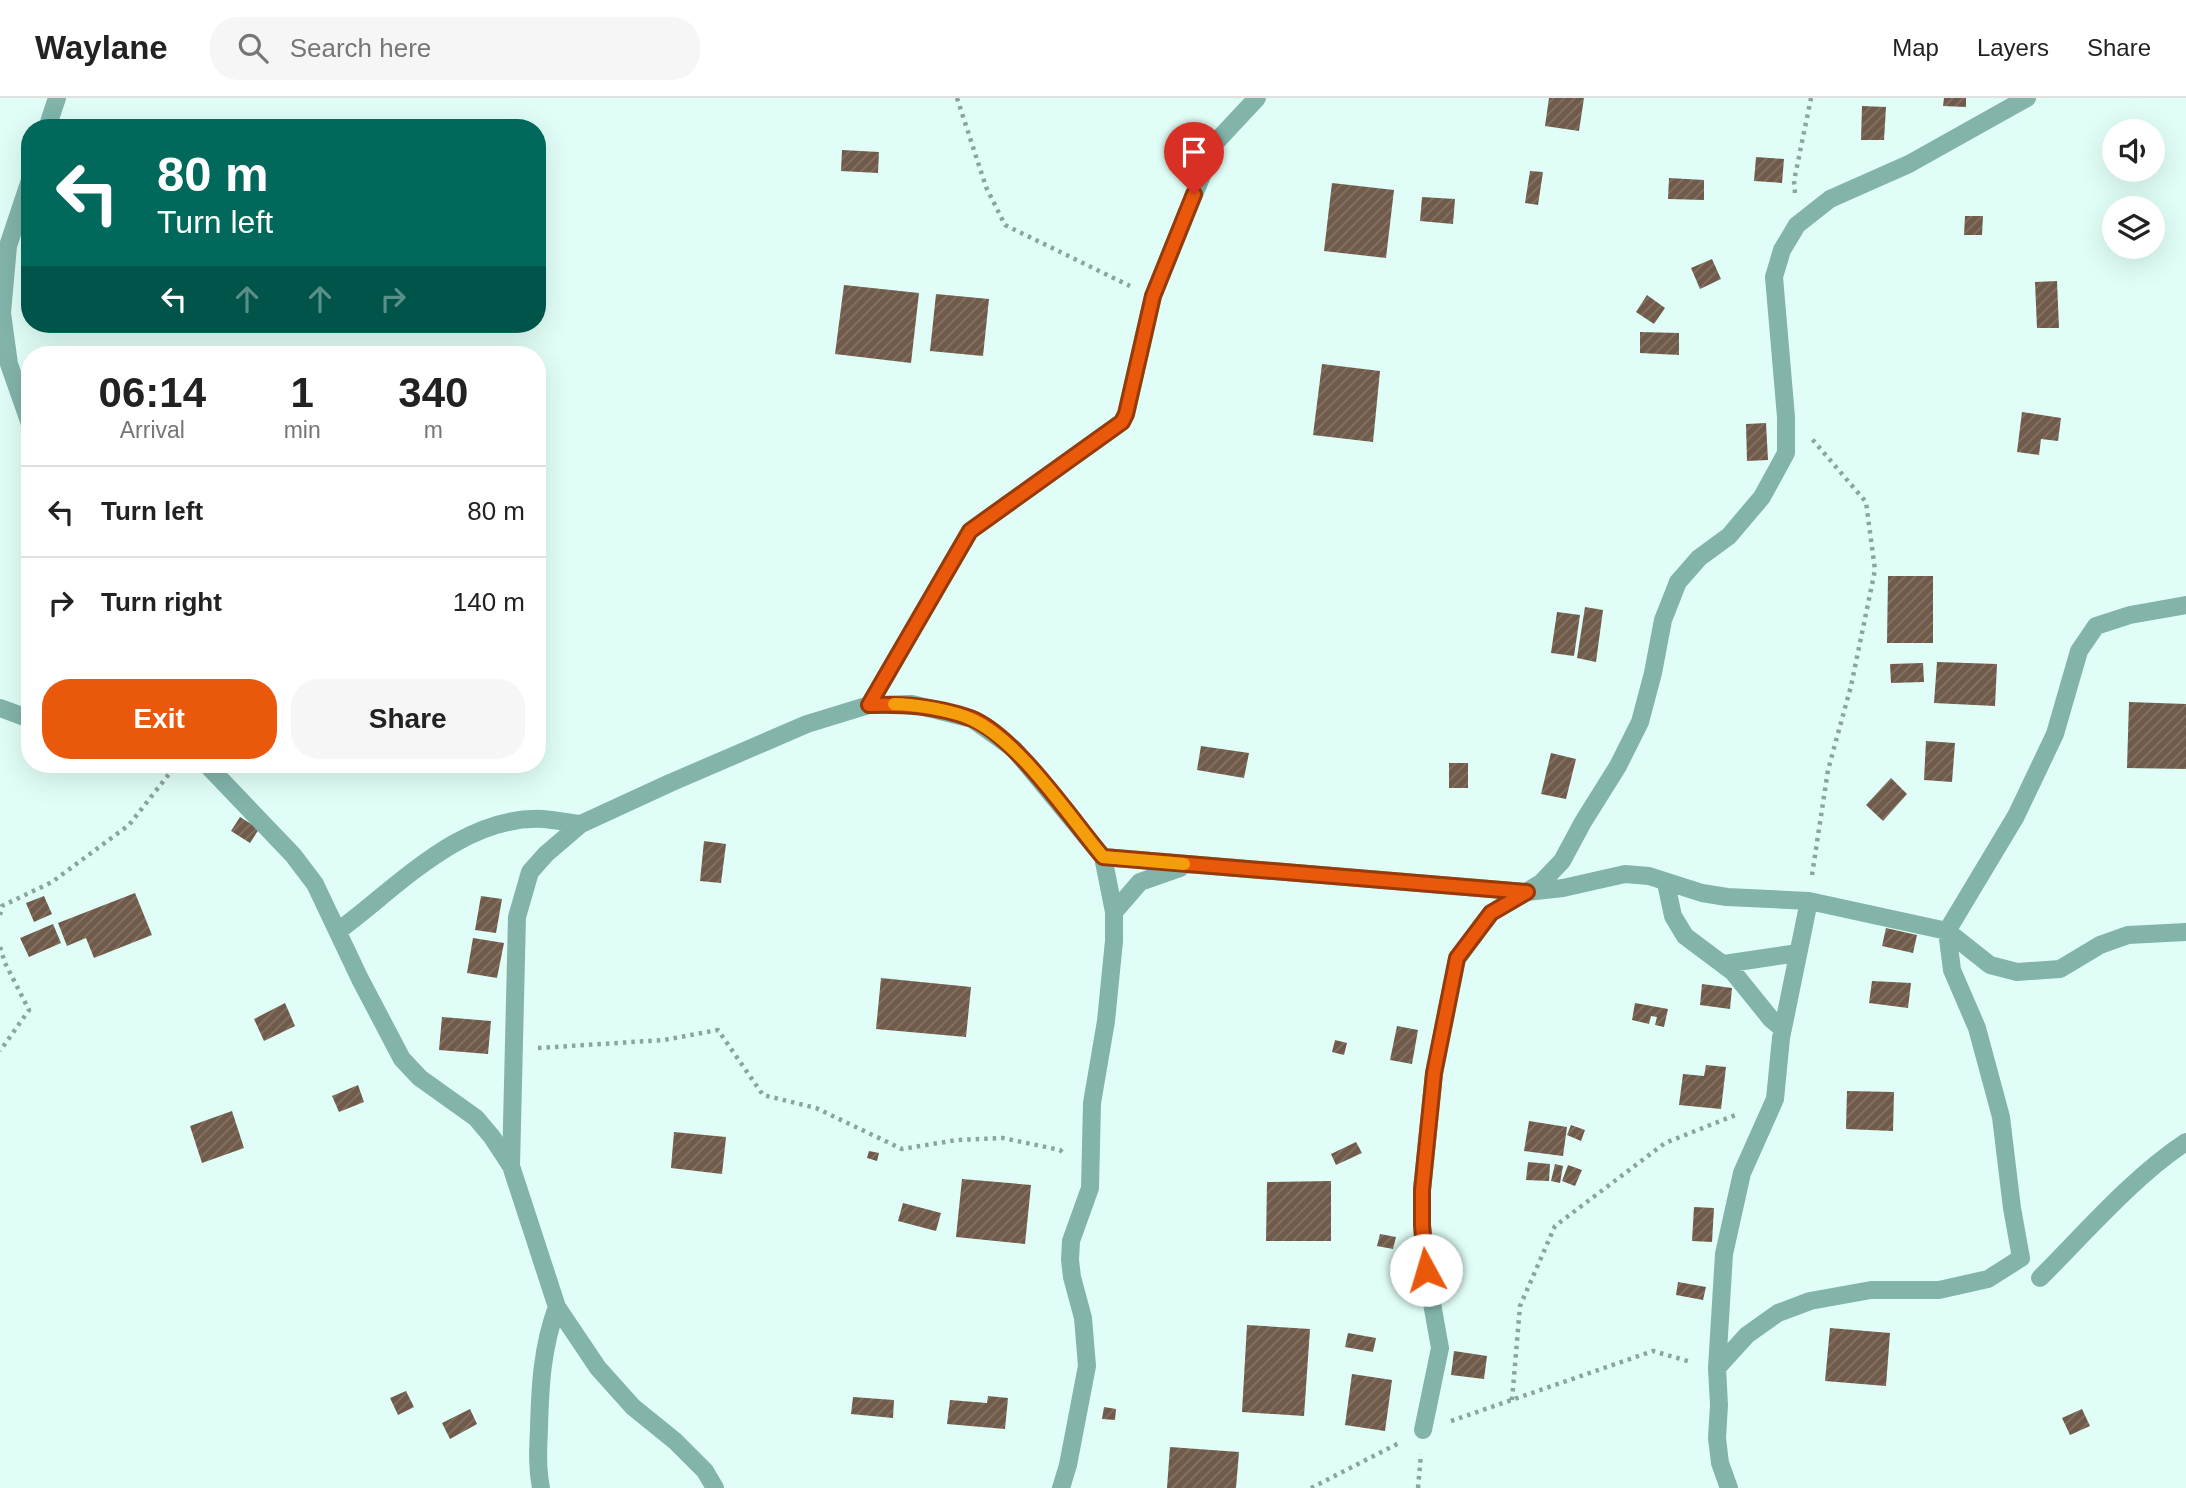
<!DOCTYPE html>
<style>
:root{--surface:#fff;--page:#f6f6f6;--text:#222;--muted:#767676;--line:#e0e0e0;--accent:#ea580c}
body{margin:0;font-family:Arial,sans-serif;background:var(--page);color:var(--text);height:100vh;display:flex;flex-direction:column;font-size:26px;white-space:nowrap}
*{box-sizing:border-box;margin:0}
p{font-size:23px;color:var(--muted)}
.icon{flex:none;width:38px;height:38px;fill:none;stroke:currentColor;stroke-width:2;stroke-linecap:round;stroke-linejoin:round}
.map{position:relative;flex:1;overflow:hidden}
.drawer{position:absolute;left:21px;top:248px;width:525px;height:427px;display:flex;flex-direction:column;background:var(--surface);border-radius:28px;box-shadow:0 7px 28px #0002}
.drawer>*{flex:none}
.hud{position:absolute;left:21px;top:21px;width:525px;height:214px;border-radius:28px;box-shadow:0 7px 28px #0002;background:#00695c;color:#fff;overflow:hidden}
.tools{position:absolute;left:2102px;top:21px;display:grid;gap:14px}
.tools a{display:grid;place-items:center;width:63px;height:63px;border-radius:50%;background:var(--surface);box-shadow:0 7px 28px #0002;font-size:35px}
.pin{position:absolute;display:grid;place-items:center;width:60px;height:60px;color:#fff;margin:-72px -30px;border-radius:50% 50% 50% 0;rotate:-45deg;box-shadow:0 0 7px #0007}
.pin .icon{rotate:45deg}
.me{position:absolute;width:77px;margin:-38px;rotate:354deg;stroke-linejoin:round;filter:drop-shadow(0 0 5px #0008)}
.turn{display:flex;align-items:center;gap:24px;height:147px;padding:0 21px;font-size:32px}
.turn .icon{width:91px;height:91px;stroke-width:2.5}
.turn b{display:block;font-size:49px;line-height:60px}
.lanes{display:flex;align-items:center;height:66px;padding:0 21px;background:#0003;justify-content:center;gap:35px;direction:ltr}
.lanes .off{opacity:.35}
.eta{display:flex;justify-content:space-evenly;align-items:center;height:119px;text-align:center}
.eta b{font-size:42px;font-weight:700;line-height:49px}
.action{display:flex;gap:14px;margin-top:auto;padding:14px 21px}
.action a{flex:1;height:80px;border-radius:28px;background:var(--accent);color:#fff;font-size:28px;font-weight:700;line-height:80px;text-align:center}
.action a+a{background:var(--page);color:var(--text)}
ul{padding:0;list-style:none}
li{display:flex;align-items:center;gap:21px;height:91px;padding:0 21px;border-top:2px solid var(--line)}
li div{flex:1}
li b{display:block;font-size:26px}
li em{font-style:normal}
header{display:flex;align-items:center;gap:42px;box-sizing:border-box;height:98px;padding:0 35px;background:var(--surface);border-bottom:2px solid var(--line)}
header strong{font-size:33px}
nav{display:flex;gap:38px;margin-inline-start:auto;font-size:24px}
.search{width:490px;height:63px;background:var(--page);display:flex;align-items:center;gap:18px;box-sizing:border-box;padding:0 24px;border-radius:28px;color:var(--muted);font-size:26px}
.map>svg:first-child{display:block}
.building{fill:url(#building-hatch)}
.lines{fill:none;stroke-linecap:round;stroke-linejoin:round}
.path{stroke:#8ca39e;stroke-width:4.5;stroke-dasharray:3.5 5;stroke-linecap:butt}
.street{stroke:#82b4aa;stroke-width:18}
.route-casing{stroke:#983908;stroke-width:18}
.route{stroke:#ea580c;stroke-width:12}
.slow{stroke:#f59e0b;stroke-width:12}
</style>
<header>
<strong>Waylane</strong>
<div class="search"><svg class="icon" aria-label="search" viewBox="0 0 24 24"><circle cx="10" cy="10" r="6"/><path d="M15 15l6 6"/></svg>Search here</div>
<nav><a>Map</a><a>Layers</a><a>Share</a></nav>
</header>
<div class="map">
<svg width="2186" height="1390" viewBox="0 0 2186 1390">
<defs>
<pattern id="building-hatch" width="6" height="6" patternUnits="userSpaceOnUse" patternTransform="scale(1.75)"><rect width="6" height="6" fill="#705a49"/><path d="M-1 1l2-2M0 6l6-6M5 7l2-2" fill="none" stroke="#847467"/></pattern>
</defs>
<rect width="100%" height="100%" fill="#e0fef7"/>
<!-- building -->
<path class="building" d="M 1549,0 L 1584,0 L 1579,33 L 1545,28 Z
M 1944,0 L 1966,0 L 1966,9 L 1943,8 Z
M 1862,8 L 1886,9 L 1884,42 L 1861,42 Z
M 842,52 L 879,54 L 878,75 L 841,73 Z
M 1756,59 L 1784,61 L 1782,85 L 1754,83 Z
M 1530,73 L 1543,74 L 1538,107 L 1525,105 Z
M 1669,80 L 1704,82 L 1704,102 L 1668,101 Z
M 1332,85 L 1394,92 L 1386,160 L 1324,153 Z
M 1422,99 L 1455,101 L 1453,126 L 1420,123 Z
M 1965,118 L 1983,118 L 1982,137 L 1964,137 Z
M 1712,161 L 1721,181 L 1700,191 L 1691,170 Z
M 2057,183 L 2059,230 L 2037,230 L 2035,184 Z
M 844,187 L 919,195 L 911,265 L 835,256 Z
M 936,196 L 989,201 L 983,258 L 930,253 Z
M 1647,197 L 1665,210 L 1654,226 L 1636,214 Z
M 1640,234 L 1679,235 L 1679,257 L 1640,255 Z
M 1322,266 L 1380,273 L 1373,344 L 1313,337 Z
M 2022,314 L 2061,320 L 2058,343 L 2041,341 L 2039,357 L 2017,354 Z
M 1766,325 L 1768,362 L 1747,363 L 1746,326 Z
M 1888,478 L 1933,478 L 1933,545 L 1887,545 Z
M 1585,509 L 1603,512 L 1596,564 L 1577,560 Z
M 1557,514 L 1580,517 L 1574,558 L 1551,555 Z
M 1937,564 L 1997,566 L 1995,608 L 1934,605 Z
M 1923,565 L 1924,584 L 1891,585 L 1890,566 Z
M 2129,604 L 2186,606 L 2186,671 L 2127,670 Z
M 1926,643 L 1955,645 L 1952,684 L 1924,682 Z
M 1201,648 L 1249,655 L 1244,680 L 1197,672 Z
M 1551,655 L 1576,661 L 1566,701 L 1541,696 Z
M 1449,665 L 1468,665 L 1468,690 L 1449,690 Z
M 1891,680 L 1907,696 L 1883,723 L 1866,707 Z
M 240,719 L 259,731 L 250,745 L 231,733 Z
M 704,743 L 726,746 L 721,785 L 700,783 Z
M 135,795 L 152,837 L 94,860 L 86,840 L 67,848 L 58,825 Z
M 44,798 L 52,816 L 34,824 L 26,805 Z
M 481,798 L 502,801 L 496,835 L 475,832 Z
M 53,826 L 61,845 L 29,859 L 20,840 Z
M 1886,830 L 1917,837 L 1913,855 L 1882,848 Z
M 473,840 L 504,845 L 497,880 L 467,875 Z
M 881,880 L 971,889 L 966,939 L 876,931 Z
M 1872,883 L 1911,885 L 1908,910 L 1869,905 Z
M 1702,886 L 1732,890 L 1730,911 L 1700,907 Z
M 285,905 L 295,928 L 264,943 L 254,921 Z
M 1635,905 L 1668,911 L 1664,929 L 1655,927 L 1657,919 L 1651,918 L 1649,926 L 1632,922 Z
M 442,919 L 491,923 L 488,956 L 439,952 Z
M 1397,928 L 1418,932 L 1412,966 L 1390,962 Z
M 1335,942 L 1347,945 L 1344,957 L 1332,954 Z
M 1706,967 L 1726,969 L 1721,1011 L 1679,1007 L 1683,976 L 1704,978 Z
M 358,987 L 364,1004 L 339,1014 L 332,998 Z
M 1847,993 L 1894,994 L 1893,1033 L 1846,1031 Z
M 232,1013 L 244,1050 L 202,1065 L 190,1028 Z
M 1529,1023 L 1567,1029 L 1563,1058 L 1524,1053 Z
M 1571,1027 L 1585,1032 L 1581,1043 L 1567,1037 Z
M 674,1034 L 726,1039 L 722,1076 L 671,1070 Z
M 1356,1044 L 1362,1055 L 1336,1067 L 1331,1056 Z
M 869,1053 L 879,1055 L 877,1063 L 867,1060 Z
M 1528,1064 L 1550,1066 L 1549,1083 L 1526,1082 Z
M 1555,1066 L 1563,1068 L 1560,1085 L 1551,1083 Z
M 1568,1067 L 1582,1072 L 1575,1088 L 1562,1083 Z
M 962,1081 L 1031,1087 L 1025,1146 L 956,1139 Z
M 1331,1083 L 1331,1143 L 1266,1143 L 1267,1084 Z
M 903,1105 L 941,1115 L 936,1133 L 898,1123 Z
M 1694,1109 L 1714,1110 L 1712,1144 L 1692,1143 Z
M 1380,1136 L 1396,1139 L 1393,1151 L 1377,1148 Z
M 1678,1184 L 1706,1189 L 1703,1202 L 1676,1197 Z
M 1247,1227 L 1310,1231 L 1304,1318 L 1242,1314 Z
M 1830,1230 L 1890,1235 L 1886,1288 L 1825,1283 Z
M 1348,1235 L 1376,1240 L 1373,1254 L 1345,1249 Z
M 1454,1253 L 1487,1258 L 1484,1281 L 1451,1277 Z
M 1352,1276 L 1392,1282 L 1385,1333 L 1345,1327 Z
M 406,1293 L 414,1309 L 398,1317 L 390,1300 Z
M 988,1298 L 1008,1300 L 1005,1331 L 947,1326 L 950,1302 L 987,1305 Z
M 853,1299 L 894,1302 L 893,1320 L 851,1316 Z
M 1104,1309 L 1116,1311 L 1115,1322 L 1102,1321 Z
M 470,1311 L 477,1326 L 450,1341 L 442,1325 Z
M 2082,1311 L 2090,1328 L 2070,1337 L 2062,1320 Z
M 1170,1349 L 1239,1354 L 1236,1390 L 1167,1390 Z"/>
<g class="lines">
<!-- path -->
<path class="path" d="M 957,0 L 986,89 L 1005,127 L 1130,188
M 1795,95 L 1794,83 L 1811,0
M 1812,777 L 1828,672 L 1851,588 L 1875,472 L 1866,404 L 1812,341
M 0,817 L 2,808 L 52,784 L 129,727 L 176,667
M 0,849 L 5,865 L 29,912 L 0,953
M 538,950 L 664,942 L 718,932 L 763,997 L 816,1010 L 902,1051 L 957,1042 L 1003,1040 L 1060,1052 L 1064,1056
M 1512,1302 L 1520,1208 L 1555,1128 L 1665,1045 L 1738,1016
M 1451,1323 L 1653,1253 L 1691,1264
M 1311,1390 L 1401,1344
M 1418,1390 L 1421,1356"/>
<!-- street -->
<path class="street" d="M 47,30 L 57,0
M 30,82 L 8,148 L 2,215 L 9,266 L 30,326
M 869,607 L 970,433 L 1122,324 L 1126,316 L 1153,198 L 1215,45 L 1257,0
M 0,610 L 30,621
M 207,667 L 293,757 L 315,786 L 360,881 L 402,961 L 420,980 L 476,1020 L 492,1039 L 511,1068 L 557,1209 L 598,1270 L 633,1309 L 675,1343 L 705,1373 L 715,1390
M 1103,759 L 1527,794 L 1563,790 L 1625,776 L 1649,778 L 1702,795 L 1727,799 L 1809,803
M 1666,785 L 1673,818 L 1685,838 L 1733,874 L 1771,921 L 1783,931
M 1114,814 L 1140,784 L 1180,770
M 338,833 C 398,789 462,717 543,721 C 556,722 569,725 581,726
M 1724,866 L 1798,855
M 511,1068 L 517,819 L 530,774 L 546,756 L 581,726 L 670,685 L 807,626 L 869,607 L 912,606 L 972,621 L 1014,651 L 1103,759 L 1114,814 L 1114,843 L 1106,923 L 1092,1005 L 1090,1090 L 1071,1143 L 1070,1162 L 1072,1179 L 1083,1220 L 1087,1268 L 1068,1367 L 1061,1390
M 2040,1180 C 2085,1135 2133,1079 2186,1044
M 1717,1270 L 1747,1237 L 1778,1215 L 1810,1203 L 1871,1192 L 1939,1192 L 1988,1181 L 2021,1160 L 2012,1110 L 2001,1019 L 1977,930 L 1952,872 L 1947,833 L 2016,718 L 2055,636 L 2079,553 L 2096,528 L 2130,517 L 2186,507
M 1423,1332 L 1440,1250 L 1426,1172 L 1422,1127 L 1422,1092 L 1434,976 L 1457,861 L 1491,815 L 1541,785 L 1562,763 L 1583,724 L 1618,668 L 1640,624 L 1653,575 L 1663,522 L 1678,484 L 1699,460 L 1729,438 L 1762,399 L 1786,355 L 1786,319 L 1774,179 L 1782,152 L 1797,127 L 1830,101 L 1909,66 L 2027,0
M 541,1390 C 537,1370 538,1351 539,1331 C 540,1289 542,1249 557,1209
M 1729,1390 L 1720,1365 L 1717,1340 L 1719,1307 L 1717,1270 L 1724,1156 L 1742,1075 L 1775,1001 L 1781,940 L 1809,803 L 1947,833 L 1990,867 L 2017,874 L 2060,871 L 2100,847 L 2128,837 L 2186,834"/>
</g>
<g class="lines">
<defs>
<path id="route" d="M 1194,96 L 1153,198 L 1126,316 L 1122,324 L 970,433 L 869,607 C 904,606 936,608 970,620 C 1014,636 1072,722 1103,759 L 1527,794 L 1491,815 L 1457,860 L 1434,975 L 1422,1092 L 1422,1127 L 1426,1172"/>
</defs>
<!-- route casing -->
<use href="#route" class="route-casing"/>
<!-- route -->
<use href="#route" class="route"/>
<!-- slow -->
<path class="slow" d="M 894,606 C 914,606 956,613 973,622 C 1022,646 1068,717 1103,759 L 1184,766"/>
</g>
</svg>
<div class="tools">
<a><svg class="icon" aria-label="sound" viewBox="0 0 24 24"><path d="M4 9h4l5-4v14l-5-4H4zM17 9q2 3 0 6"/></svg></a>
<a><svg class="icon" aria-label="layers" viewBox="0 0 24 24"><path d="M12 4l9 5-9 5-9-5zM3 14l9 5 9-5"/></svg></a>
</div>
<div class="pin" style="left:1194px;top:96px;background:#d93025"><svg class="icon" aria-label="arrive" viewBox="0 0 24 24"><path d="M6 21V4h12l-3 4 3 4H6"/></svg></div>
<svg class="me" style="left:1426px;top:1172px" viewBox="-20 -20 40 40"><circle r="19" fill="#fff"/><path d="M0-13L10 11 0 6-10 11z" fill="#ea580c"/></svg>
<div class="hud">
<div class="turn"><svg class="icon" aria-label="left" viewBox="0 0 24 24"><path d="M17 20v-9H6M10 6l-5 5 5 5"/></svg><div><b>80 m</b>Turn left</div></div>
<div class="lanes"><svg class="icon" aria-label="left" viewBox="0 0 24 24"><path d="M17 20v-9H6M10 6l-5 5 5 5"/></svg><svg class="icon off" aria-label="ahead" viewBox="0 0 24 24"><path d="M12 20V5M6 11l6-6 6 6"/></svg><svg class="icon off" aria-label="ahead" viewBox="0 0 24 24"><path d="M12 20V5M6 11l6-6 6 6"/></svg><svg class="icon off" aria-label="right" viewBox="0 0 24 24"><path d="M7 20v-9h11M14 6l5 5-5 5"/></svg></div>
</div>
<section class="drawer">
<div class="eta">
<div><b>06:14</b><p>Arrival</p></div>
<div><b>1</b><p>min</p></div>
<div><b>340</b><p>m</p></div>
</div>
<ul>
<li><svg class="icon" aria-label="left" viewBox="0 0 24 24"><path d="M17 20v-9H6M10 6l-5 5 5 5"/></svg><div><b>Turn left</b></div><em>80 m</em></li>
<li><svg class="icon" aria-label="right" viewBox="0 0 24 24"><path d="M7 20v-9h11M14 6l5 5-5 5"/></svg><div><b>Turn right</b></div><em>140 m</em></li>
</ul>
<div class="action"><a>Exit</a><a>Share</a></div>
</section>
</div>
